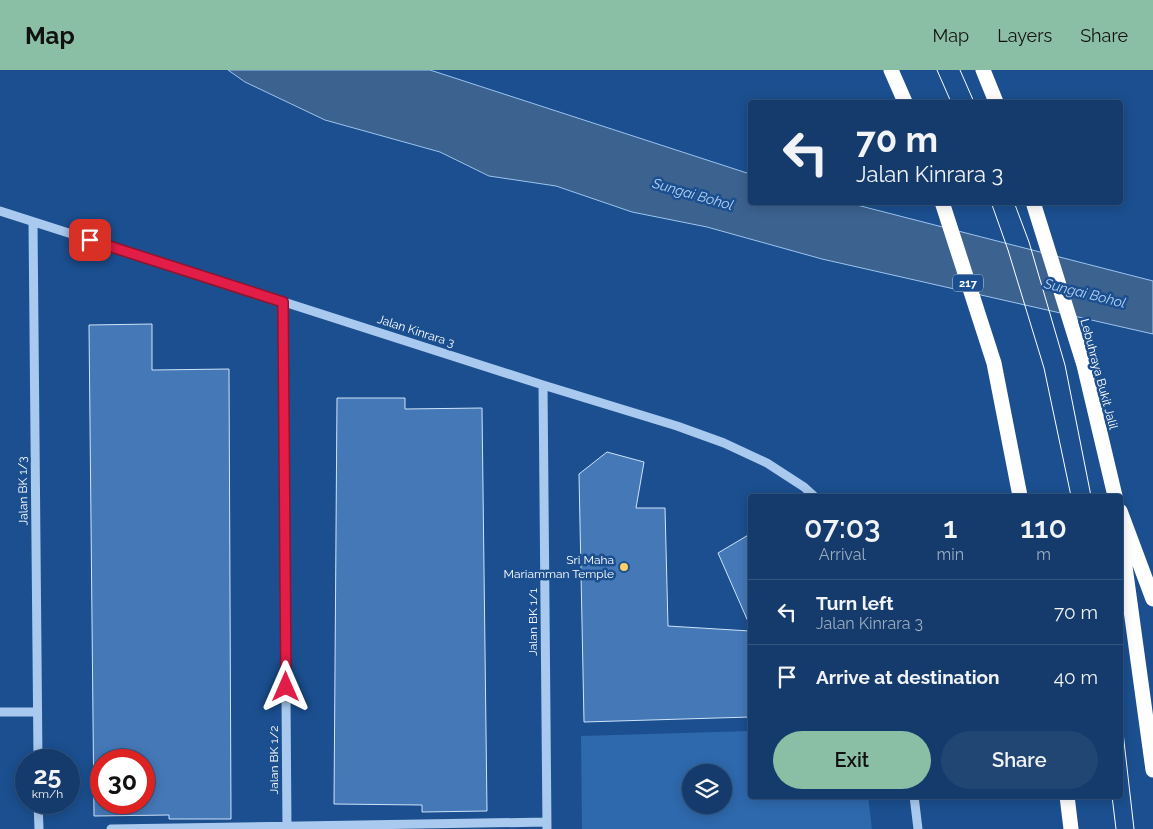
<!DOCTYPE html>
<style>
:root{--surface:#143b6b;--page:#214673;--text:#f1f3f6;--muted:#9dadc1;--line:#33557e;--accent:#8abfa5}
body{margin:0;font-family:Raleway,sans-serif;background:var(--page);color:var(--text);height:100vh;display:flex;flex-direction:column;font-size:19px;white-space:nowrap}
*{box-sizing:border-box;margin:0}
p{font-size:16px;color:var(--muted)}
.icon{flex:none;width:28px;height:28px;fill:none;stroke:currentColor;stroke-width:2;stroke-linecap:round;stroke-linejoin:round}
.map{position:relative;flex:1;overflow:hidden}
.panel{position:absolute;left:748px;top:424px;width:375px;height:305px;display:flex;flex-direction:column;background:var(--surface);border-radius:5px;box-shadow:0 2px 12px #0003,0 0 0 1px var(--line)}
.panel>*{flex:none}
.hud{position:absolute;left:748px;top:30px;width:375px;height:105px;border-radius:5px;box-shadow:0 2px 12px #0003,0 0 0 1px var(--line);background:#143b6b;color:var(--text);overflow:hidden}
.tools{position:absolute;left:682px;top:694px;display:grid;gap:10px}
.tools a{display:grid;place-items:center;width:50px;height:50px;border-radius:50%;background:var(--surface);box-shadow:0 2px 12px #0003,0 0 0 1px var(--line);font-size:25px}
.speed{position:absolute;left:15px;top:679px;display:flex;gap:10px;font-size:25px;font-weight:700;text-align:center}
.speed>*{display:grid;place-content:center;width:65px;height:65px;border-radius:50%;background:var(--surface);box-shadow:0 2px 12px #0003,0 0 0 1px var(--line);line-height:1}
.speed small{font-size:12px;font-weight:400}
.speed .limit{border:8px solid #d22;background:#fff;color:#111}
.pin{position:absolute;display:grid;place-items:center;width:42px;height:42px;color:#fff;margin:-21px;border-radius:10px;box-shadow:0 2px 8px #0006}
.me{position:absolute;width:55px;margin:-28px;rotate:0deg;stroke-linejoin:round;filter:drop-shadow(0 0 4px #0008)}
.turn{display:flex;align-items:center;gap:18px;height:105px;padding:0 25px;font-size:22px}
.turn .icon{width:65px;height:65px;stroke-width:2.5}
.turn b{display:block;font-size:35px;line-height:42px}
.eta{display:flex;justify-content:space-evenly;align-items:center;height:85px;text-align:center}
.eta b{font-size:30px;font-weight:600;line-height:35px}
.button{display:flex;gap:10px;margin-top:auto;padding:10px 25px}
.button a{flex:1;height:58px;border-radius:30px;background:var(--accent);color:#111;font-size:20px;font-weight:600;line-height:58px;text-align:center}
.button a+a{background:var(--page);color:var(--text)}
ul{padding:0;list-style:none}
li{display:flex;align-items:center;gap:15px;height:65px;padding:0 25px;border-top:1px solid var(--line)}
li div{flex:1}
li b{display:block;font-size:19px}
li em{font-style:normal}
header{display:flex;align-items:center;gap:30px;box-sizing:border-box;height:70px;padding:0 25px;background:var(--accent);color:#111}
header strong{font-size:24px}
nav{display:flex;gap:28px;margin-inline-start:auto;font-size:18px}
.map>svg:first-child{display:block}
.green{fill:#2e69ad;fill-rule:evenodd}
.water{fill:#3c6290;stroke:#9cc4f0}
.building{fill:#4478b7;stroke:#cfe3fa;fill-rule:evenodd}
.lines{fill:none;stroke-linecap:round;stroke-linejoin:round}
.minor{stroke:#a9c9ee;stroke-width:9}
.highway{stroke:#fff;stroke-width:15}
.tram{stroke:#fff;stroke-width:1}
.route-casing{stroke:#92132f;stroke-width:12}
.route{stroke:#e11d48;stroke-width:9}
.poi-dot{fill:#ffd166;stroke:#1b4f8f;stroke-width:2}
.labels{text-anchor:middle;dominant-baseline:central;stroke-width:5;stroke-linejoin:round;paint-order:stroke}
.shield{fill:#1b4f8f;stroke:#bbcadd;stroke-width:1}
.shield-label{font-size:11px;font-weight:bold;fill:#fff}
.street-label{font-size:12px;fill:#fff;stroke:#1b4f8f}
.poi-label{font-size:12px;fill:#fff;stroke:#1b4f8f;text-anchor:end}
.water-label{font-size:14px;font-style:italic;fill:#b5d3f5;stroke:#1b4f8f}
</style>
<header>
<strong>Map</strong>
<nav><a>Map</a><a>Layers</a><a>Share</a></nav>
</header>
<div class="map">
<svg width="1153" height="759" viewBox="0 0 1153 759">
<rect width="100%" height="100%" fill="#1b4f8f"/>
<!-- green -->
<path class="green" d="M 750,661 L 750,726 L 868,726 L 872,759 L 582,759 L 581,666 ZM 691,702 L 724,702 L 724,735 L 691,735 Z"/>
<!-- water -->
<path class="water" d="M 228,0 L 430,0 L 750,104 L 750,132 L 849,133 L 1153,211 L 1153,264 L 822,189 L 707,157 L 632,142 L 556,116 L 489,106 L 440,82 L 325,50 L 245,12 Z"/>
<!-- building -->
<path class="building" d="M 152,254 L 152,300 L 229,299 L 231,749 L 169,749 L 169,745 L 94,746 L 89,255 ZM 101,690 L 144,690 L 144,732 L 101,732 Z
M 337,328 L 405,328 L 405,339 L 482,338 L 487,741 L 422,742 L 422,735 L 334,734 Z
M 607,382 L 644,392 L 636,438 L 665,438 L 668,556 L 750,561 L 750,647 L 584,652 L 579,404 Z
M 750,464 L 750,556 L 718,483 Z"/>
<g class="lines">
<!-- minor -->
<path class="minor" d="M 0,141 L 543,315 L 677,356 L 724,373 L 767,393 L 804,417 L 814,426
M 33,152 L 38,690
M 283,232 L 287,759
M 543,315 L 547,759
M 0,642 L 37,642
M 914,726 L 918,759
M 38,732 L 39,759
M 111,759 L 547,752"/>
<!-- highway -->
<path class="highway" d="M 891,0 L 905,32
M 983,0 L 996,32
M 942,132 L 994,293 L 1020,426
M 1033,132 L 1084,295 L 1115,426
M 1120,441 L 1153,529
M 1120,460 L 1153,700
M 1067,726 L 1071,759"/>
<!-- tram -->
<path class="tram" d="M 937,0 L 951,32
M 960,0 L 974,32
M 991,132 L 1008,180 L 1044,298 L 1071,426
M 1014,132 L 1029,172 L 1065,295 L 1091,426
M 1120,636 L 1134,759
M 1112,726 L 1116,759"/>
</g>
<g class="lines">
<defs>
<path id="route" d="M 90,170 L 283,232 L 286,617"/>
</defs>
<!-- route casing -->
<use href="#route" class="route-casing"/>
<!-- route -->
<use href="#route" class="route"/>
</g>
<!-- markers -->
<circle class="poi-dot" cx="624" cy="497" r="5"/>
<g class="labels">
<!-- shield labels -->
<rect class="shield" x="953" y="204.5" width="30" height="17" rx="4"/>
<g class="shield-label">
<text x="968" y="213">217</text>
</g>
<!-- street labels -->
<g class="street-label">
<text transform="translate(416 261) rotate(18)">Jalan Kinrara 3</text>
<text transform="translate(1099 304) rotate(75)">Lebuhraya Bukit Jalil</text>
<text transform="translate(23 421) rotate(-91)">Jalan BK 1/3</text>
<text transform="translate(533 552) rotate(-90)">Jalan BK 1/1</text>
<text transform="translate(274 690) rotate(-90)">Jalan BK 1/2</text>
</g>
<!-- poi labels -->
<g class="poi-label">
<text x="614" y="490">Sri Maha<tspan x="614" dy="14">Mariamman Temple</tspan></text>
</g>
<!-- water labels -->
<g class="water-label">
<text transform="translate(693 124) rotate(16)">Sungai Bohol</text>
<text transform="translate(1085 223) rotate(14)">Sungai Bohol</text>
</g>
</g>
</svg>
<div class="tools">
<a><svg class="icon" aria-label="layers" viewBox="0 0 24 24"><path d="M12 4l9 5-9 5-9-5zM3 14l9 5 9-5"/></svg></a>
</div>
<div class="speed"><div>25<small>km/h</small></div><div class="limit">30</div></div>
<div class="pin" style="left:90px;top:170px;background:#d93025"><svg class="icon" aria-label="arrive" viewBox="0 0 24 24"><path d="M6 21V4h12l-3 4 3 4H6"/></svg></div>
<svg class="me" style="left:286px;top:617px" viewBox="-20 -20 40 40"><path d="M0-17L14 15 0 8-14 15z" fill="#e11d48" stroke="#fff" stroke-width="4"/></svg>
<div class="hud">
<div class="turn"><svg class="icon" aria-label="left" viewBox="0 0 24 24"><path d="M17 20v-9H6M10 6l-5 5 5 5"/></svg><div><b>70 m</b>Jalan Kinrara 3</div></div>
</div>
<section class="panel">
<div class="eta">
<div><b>07:03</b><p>Arrival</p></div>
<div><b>1</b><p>min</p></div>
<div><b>110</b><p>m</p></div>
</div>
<ul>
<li><svg class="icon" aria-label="left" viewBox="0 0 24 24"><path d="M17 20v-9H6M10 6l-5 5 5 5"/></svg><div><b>Turn left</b><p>Jalan Kinrara 3</p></div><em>70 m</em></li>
<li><svg class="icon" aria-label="arrive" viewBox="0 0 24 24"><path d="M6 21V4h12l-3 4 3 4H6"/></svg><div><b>Arrive at destination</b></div><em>40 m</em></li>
</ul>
<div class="button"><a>Exit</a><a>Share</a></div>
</section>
</div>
